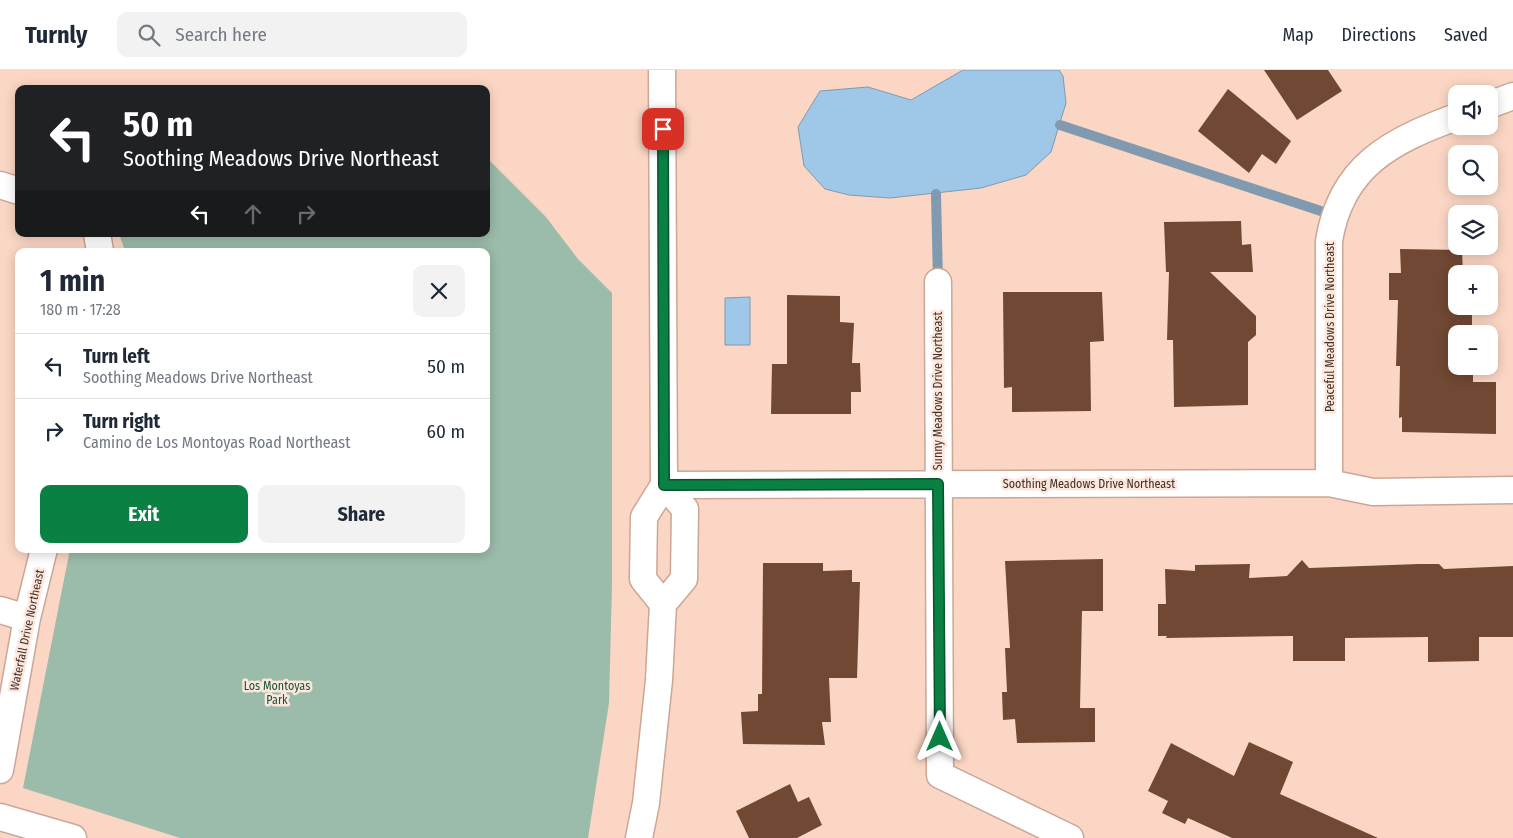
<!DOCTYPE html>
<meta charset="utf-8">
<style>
:root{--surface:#fff;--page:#f2f2f3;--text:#1f2937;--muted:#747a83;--line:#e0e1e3;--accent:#0b8043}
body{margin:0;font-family:"Fira Sans Condensed",sans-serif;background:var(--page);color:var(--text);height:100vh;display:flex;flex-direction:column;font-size:19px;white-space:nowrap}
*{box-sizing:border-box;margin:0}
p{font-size:16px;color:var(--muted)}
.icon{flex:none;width:28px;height:28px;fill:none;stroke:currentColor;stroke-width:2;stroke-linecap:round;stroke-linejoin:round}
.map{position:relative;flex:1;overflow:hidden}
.panel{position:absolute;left:15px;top:178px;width:475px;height:305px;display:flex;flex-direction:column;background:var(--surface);border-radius:10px;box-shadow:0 2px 12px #0003}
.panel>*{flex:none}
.top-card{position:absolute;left:15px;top:15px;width:475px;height:152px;border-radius:10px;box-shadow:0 2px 12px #0003;background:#202124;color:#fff;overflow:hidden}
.controls{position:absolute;left:1448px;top:15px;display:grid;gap:10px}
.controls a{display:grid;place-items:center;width:50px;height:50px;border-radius:10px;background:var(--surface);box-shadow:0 2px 12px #0003;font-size:25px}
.pin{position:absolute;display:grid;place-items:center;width:42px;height:42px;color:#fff;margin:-21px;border-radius:10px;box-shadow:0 2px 8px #0006}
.me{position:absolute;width:55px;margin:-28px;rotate:0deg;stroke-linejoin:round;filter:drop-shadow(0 0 4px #0008)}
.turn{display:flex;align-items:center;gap:18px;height:105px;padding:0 25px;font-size:22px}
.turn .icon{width:65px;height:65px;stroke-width:2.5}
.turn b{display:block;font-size:35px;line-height:42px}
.lanes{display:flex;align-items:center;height:48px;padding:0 25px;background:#0003;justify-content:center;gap:25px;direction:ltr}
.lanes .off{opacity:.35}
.round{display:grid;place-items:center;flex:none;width:52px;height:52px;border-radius:10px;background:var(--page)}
.headline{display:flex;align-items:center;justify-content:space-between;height:85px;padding:0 25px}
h1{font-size:30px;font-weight:700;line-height:38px}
.action{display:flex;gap:10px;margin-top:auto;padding:10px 25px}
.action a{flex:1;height:58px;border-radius:10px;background:var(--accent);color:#fff;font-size:20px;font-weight:700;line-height:58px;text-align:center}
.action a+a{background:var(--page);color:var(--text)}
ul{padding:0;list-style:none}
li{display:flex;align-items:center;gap:15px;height:65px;padding:0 25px;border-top:1px solid var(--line)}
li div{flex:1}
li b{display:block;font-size:19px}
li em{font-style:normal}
header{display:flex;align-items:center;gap:30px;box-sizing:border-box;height:70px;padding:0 25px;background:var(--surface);border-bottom:1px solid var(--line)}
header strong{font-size:24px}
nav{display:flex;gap:28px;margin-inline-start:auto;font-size:18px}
.search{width:350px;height:45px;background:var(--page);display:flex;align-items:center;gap:12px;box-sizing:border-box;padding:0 18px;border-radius:10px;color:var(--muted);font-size:19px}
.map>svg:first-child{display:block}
.green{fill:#9bbbab}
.water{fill:#9ec7e8;stroke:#819aaf}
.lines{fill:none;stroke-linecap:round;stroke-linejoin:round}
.stream{stroke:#819aaf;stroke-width:10}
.building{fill:#704833}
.minor-casing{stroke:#caa796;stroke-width:29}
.minor{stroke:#fff;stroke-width:26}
.route-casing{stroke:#07532c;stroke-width:12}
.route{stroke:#0b8043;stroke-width:9}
.labels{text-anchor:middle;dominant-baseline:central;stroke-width:5;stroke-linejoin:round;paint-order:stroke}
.street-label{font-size:12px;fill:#3e3029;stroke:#fde7dc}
.park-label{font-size:12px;fill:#14533b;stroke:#fde7dc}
</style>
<header>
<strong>Turnly</strong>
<div class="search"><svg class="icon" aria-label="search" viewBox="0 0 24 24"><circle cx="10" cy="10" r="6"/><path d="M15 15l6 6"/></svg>Search here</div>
<nav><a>Map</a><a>Directions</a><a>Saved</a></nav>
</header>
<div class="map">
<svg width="1513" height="768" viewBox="0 0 1513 768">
<rect width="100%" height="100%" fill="#fbd6c4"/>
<!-- green -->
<path class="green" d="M 486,87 L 546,147 L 578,189 L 612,223 L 612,515 L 609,633 L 588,768 L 180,768 L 23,718 L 70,479 L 486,479 L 486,181 L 125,181 L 119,164 L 486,164 Z"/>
<!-- water -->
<path class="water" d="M 963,0 L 1059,0 L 1063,6 L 1066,33 L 1051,82 L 1026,105 L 981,118 L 890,128 L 849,125 L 825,119 L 804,96 L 798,57 L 820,21 L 868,17 L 911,30 Z
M 750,227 L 750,275 L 725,275 L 725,228 Z"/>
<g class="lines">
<!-- stream -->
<path class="stream" d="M 1060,55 L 1333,145
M 936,124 L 938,211"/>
</g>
<!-- building -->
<path class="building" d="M 1264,0 L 1328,0 L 1342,21 L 1297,50 Z
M 1228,19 L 1291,71 L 1276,94 L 1262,84 L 1249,103 L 1198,61 Z
M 1241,151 L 1242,175 L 1251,174 L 1253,202 L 1210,202 L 1256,246 L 1256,265 L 1248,272 L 1248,335 L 1174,337 L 1173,270 L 1167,270 L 1169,202 L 1166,202 L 1164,152 Z
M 1400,179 L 1462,180 L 1463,204 L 1456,204 L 1456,236 L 1464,236 L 1464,244 L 1472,245 L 1472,264 L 1456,264 L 1456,296 L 1473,296 L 1473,312 L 1496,312 L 1496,364 L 1402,362 L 1402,347 L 1399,348 L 1400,296 L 1396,296 L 1398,230 L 1389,230 L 1389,203 L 1401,203 Z
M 1003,222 L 1102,222 L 1104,271 L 1090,272 L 1091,341 L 1012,342 L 1012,317 L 1004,318 Z
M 787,225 L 840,226 L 840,252 L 854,253 L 852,293 L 860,293 L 861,322 L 851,322 L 851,344 L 771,344 L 772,294 L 787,294 Z
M 1103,489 L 1103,541 L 1082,541 L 1080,638 L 1095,638 L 1095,672 L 1017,673 L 1015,649 L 1003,650 L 1002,622 L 1007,622 L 1005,578 L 1010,578 L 1005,491 Z
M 1302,490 L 1309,498 L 1419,494 L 1439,494 L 1444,499 L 1513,496 L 1513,567 L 1479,567 L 1479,591 L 1428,592 L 1428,567 L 1345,568 L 1345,591 L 1293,591 L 1293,566 L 1166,568 L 1167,566 L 1158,566 L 1158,534 L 1166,534 L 1165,499 L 1195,501 L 1195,495 L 1250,494 L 1249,508 L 1287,506 Z
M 763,493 L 823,493 L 823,501 L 852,500 L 852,512 L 860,512 L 857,608 L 829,608 L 831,652 L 822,652 L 825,675 L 743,674 L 741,642 L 758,641 L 758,624 L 762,624 Z
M 1249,672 L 1293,692 L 1280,724 L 1378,768 L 1232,768 L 1188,748 L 1185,754 L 1162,743 L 1168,731 L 1148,721 L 1171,673 L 1234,706 Z
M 790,714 L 798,732 L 809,727 L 822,755 L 797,768 L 749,768 L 736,741 Z"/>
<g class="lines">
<defs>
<path id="minor" d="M 662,0 L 664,415 L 644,447 L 643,509 L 663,534
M 1489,35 L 1513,26
M 0,115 L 19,121
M 97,164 L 100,181
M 938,212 L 940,705 L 1070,768
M 1329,413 L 1329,171 C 1341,96 1391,71 1456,47
M 664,415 L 1329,413 L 1373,422 L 1513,420
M 0,540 L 27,548
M 0,700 L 27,548 L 44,479
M 0,747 L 73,768
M 639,768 L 646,733 L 659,610 L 663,534 L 684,509 L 685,439 L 664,415"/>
</defs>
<!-- minor casing -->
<use href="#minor" class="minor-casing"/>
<!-- minor -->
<use href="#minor" class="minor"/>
</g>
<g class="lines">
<defs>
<path id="route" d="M 663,59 L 664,415 L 938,414 L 940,667"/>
</defs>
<!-- route casing -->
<use href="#route" class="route-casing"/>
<!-- route -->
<use href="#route" class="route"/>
</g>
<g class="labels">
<!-- street labels -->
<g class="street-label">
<text transform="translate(1330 257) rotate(-90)">Peaceful Meadows Drive Northeast</text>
<text transform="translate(938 321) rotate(-90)">Sunny Meadows Drive Northeast</text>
<text x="1089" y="414">Soothing Meadows Drive Northeast</text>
<text transform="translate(27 560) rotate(-78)">Waterfall Drive Northeast</text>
</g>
<!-- park labels -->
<g class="park-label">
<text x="277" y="616">Los Montoyas<tspan x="277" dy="14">Park</tspan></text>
</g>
</g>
</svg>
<div class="controls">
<a><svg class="icon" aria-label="sound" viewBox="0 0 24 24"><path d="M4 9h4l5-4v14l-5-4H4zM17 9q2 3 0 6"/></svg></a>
<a><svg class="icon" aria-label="search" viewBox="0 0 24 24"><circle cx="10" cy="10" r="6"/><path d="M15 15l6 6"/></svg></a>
<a><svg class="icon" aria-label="layers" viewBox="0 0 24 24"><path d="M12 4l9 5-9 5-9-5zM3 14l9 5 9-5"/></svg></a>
<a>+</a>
<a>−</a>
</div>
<div class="pin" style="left:663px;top:59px;background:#d93025"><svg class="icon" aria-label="arrive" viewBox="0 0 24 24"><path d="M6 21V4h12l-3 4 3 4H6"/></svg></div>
<svg class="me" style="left:940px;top:667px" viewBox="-20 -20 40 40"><path d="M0-17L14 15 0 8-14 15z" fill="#0b8043" stroke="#fff" stroke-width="4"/></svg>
<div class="top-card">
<div class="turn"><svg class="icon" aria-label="left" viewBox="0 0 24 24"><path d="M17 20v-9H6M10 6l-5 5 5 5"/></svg><div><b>50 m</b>Soothing Meadows Drive Northeast</div></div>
<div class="lanes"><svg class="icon" aria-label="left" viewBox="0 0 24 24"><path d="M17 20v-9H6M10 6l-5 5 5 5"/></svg><svg class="icon off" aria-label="ahead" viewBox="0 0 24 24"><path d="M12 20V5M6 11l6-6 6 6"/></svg><svg class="icon off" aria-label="right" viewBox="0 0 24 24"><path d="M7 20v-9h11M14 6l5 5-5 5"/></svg></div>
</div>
<section class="panel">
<div class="headline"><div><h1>1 min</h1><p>180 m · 17:28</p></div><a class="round"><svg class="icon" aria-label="close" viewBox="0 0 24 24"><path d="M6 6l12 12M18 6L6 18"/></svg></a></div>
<ul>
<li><svg class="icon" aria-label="left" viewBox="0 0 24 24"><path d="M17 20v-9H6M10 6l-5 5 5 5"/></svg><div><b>Turn left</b><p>Soothing Meadows Drive Northeast</p></div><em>50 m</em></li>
<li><svg class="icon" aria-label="right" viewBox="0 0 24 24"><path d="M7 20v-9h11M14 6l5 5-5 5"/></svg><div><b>Turn right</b><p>Camino de Los Montoyas Road Northeast</p></div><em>60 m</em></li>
</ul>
<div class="action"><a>Exit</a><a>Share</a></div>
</section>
</div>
